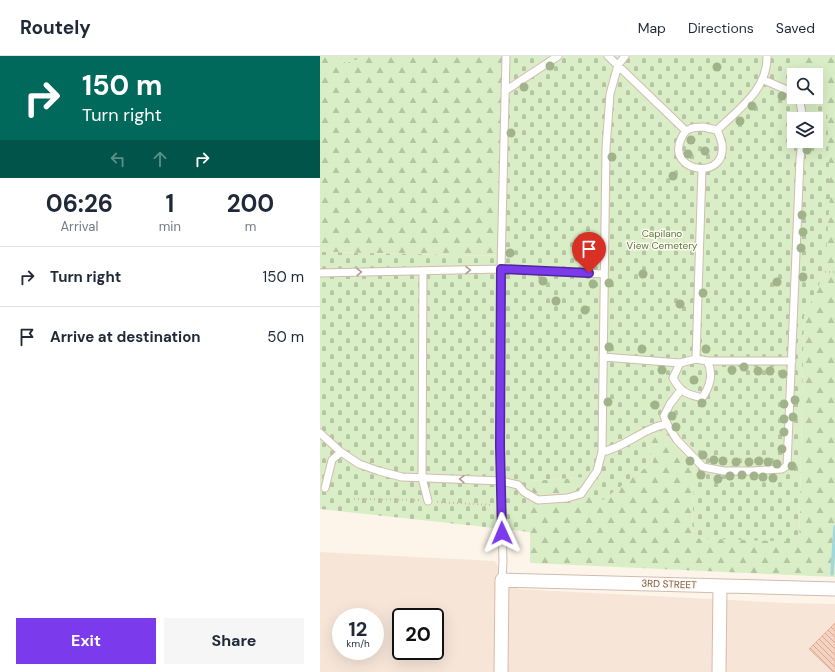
<!DOCTYPE html>
<style>
:root{--surface:#fff;--page:#f6f6f7;--text:#1f2937;--muted:#747a83;--line:#e0e1e3;--accent:#7c3aed}
body{margin:0;font-family:"DM Sans",sans-serif;background:var(--page);color:var(--text);height:100vh;display:flex;flex-direction:column;font-size:15px;white-space:nowrap}
*{box-sizing:border-box;margin:0}
p{font-size:13px;color:var(--muted)}
.icon{flex:none;width:22px;height:22px;fill:none;stroke:currentColor;stroke-width:2;stroke-linecap:round;stroke-linejoin:round}
.map{position:relative;flex:1;overflow:hidden}
.drawer{display:flex;flex-direction:column;background:var(--surface);width:320px}
.drawer>*{flex:none}
.guide{background:#00695c;color:#fff;overflow:hidden}
.tools{position:absolute;left:467px;top:12px;display:grid;gap:8px}
.tools a{display:grid;place-items:center;width:36px;height:36px;border-radius:0px;background:var(--surface);box-shadow:0 4px 16px #0002;font-size:20px}
.speed{position:absolute;left:12px;top:552px;display:flex;gap:8px;font-size:20px;font-weight:700;text-align:center}
.speed>*{display:grid;place-content:center;width:52px;height:52px;border-radius:50%;background:var(--surface);box-shadow:0 4px 16px #0002;line-height:1}
.speed small{font-size:10px;font-weight:400}
.speed .limit{border:2px solid #111;border-radius:6px;background:#fff;color:#111}
.pin{position:absolute;display:grid;place-items:center;width:34px;height:34px;color:#fff;margin:-41px -17px;border-radius:50% 50% 50% 0;rotate:-45deg;box-shadow:0 0 4px #0007}
.pin .icon{rotate:45deg}
.me{position:absolute;width:44px;margin:-22px;rotate:359deg;stroke-linejoin:round;filter:drop-shadow(0 0 3px #0008)}
.turn{display:flex;align-items:center;gap:14px;height:84px;padding:0 16px;font-size:18px}
.turn .icon{width:52px;height:52px;stroke-width:2.5}
.turn b{display:block;font-size:28px;line-height:34px}
.lanes{display:flex;align-items:center;height:38px;padding:0 16px;background:#0003;justify-content:center;gap:20px;direction:ltr}
.lanes .off{opacity:.35}
.eta{display:flex;justify-content:space-evenly;align-items:center;height:68px;text-align:center}
.eta b{font-size:24px;font-weight:700;line-height:28px}
.button{display:flex;gap:8px;margin-top:auto;padding:8px 16px}
.button a{flex:1;height:46px;border-radius:0px;background:var(--accent);color:#fff;font-size:16px;font-weight:700;line-height:46px;text-align:center}
.button a+a{background:var(--page);color:var(--text)}
ul{padding:0;list-style:none}
li{display:flex;align-items:center;gap:12px;height:60px;padding:0 16px;border-top:1px solid var(--line)}
li div{flex:1}
li b{display:block;font-size:15px}
li em{font-style:normal}
header{display:flex;align-items:center;gap:24px;box-sizing:border-box;height:56px;padding:0 20px;background:var(--surface);border-bottom:1px solid var(--line)}
header strong{font-size:19px}
nav{display:flex;gap:22px;margin-inline-start:auto;font-size:14px}
main{display:flex;flex:1;min-height:0}
.map>svg:first-child{display:block}
.residential{fill:#f7e6d8;fill-rule:evenodd}
.forest{fill:url(#forest-firs)}
.cemetery{fill:url(#cemetery-stones);fill-rule:evenodd}
.lines{fill:none;stroke-linecap:round;stroke-linejoin:round}
.stream{stroke:#a1d8dd;stroke-width:3.5}
.building{fill:url(#building-back-hatch);stroke:#eab69e}
.service-casing{stroke:#d3bbae;stroke-width:9}
.minor-casing{stroke:#d3bbae;stroke-width:15}
.path{stroke:#dcb4a1;stroke-width:2;stroke-dasharray:1 3;stroke-linecap:butt}
.service{stroke:#fff;stroke-width:7}
.minor{stroke:#fff;stroke-width:13}
.tree{fill:#a1b38b}
.oneway{stroke:#b09b92}
.route-casing{stroke:#51269a;stroke-width:10}
.route{stroke:#7c3aed;stroke-width:7}
.labels{text-anchor:middle;dominant-baseline:central;stroke-width:3;stroke-linejoin:round;paint-order:stroke}
.park-label{font-size:10px;fill:#557d3e;stroke:#fff9f2}
.street-label{font-size:10px;fill:#7c584a;stroke:#fff9f2}
</style>
<header>
<strong>Routely</strong>
<nav><a>Map</a><a>Directions</a><a>Saved</a></nav>
</header>
<main>
<section class="drawer">
<div class="guide">
<div class="turn"><svg class="icon" aria-label="right" viewBox="0 0 24 24"><path d="M7 20v-9h11M14 6l5 5-5 5"/></svg><div><b>150 m</b>Turn right</div></div>
<div class="lanes"><svg class="icon off" aria-label="left" viewBox="0 0 24 24"><path d="M17 20v-9H6M10 6l-5 5 5 5"/></svg><svg class="icon off" aria-label="ahead" viewBox="0 0 24 24"><path d="M12 20V5M6 11l6-6 6 6"/></svg><svg class="icon" aria-label="right" viewBox="0 0 24 24"><path d="M7 20v-9h11M14 6l5 5-5 5"/></svg></div>
</div>
<div class="eta">
<div><b>06:26</b><p>Arrival</p></div>
<div><b>1</b><p>min</p></div>
<div><b>200</b><p>m</p></div>
</div>
<ul>
<li><svg class="icon" aria-label="right" viewBox="0 0 24 24"><path d="M7 20v-9h11M14 6l5 5-5 5"/></svg><div><b>Turn right</b></div><em>150 m</em></li>
<li><svg class="icon" aria-label="arrive" viewBox="0 0 24 24"><path d="M6 21V4h12l-3 4 3 4H6"/></svg><div><b>Arrive at destination</b></div><em>50 m</em></li>
</ul>
<div class="button"><a>Exit</a><a>Share</a></div>
</section>
<div class="map">
<svg width="515" height="616" viewBox="0 0 515 616">
<defs>
<pattern id="forest-firs" width="22" height="20" patternUnits="userSpaceOnUse"><rect width="22" height="20" fill="#d9eec6"/><path d="M5 1l3.5 6h-7zM16 11l3.5 6h-7z" fill="#b5c4a3"/></pattern>
<pattern id="cemetery-stones" width="16" height="16" patternUnits="userSpaceOnUse"><rect width="16" height="16" fill="#d9eec6"/><path d="M2 7V4a2 2 0 0 1 4 0v3zM10 15v-3a2 2 0 0 1 4 0v3z" fill="#b5c4a3"/></pattern>
<pattern id="building-back-hatch" width="6" height="6" patternUnits="userSpaceOnUse"><rect width="6" height="6" fill="#f6d1c0"/><path d="M-1 5l2 2M0 0l6 6M5-1l2 2" fill="none" stroke="#ccac9e"/></pattern>
</defs>
<rect width="100%" height="100%" fill="#fef5ea"/>
<!-- residential -->
<path class="residential" d="M 0,496 L 174,505 L 198,533 L 468,547 L 515,548 L 515,616 L 0,616 ZM 21,561 L 55,561 L 55,595 L 21,595 ZM 81,561 L 115,561 L 115,595 L 81,595 Z"/>
<!-- forest -->
<path class="forest" d="M 0,0 L 18,0 L 26,7 L 47,0 L 183,0 L 181,200 L 0,196 Z
M 476,0 L 515,0 L 515,521 L 210,507 L 210,425 L 267,421 L 276,448 L 333,406 L 324,377 L 360,381 L 375,393 L 372,482 L 479,485 L 484,260 L 505,216 L 507,51 L 496,40 L 496,19 L 476,19 L 465,7 Z"/>
<!-- cemetery -->
<path class="cemetery" d="M 18,0 L 47,0 L 26,7 Z
M 183,0 L 476,0 L 466,8 L 476,19 L 474,19 L 474,41 L 496,41 L 496,40 L 507,51 L 510,139 L 505,216 L 484,260 L 479,486 L 372,482 L 375,393 L 360,381 L 324,377 L 333,406 L 276,449 L 267,421 L 210,425 L 210,476 L 0,453 L 0,196 L 181,200 ZM 474,63 L 496,63 L 496,85 L 474,85 Z"/>
<g class="lines">
<!-- stream -->
<path class="stream" d="M 512,518 L 515,471"/>
</g>
<!-- building -->
<path class="building" d="M 515,567 L 515,616 L 513,616 L 489,593 Z"/>
<g class="lines">
<defs>
<path id="service" d="M 288,0 L 366,75
M 444,24 L 474,37
M 185,35 L 238,0
M 476,41 L 480,46 L 483,63
M 383,71 L 397,74 C 399,78 401,84 402,88 C 407,126 346,116 361,83 C 365,72 373,71 383,71 Z
M 397,74 C 419,53 448,33 447,0
M 103,215 L 102,422 L 108,445
M 0,217 L 181,213 L 284,218
M 283,301 L 360,307 L 376,303 L 387,305 L 472,305
M 376,303 L 382,113
M 360,307 L 353,322 C 361,337 367,338 382,342 C 390,331 394,317 387,305
M 361,334 L 350,348 L 344,360 L 347,368 L 357,384 L 383,411 L 404,415 L 432,415 L 462,413 L 467,410 L 480,103 L 482,85
M 0,377 L 21,396 L 39,408 L 59,415 L 82,421 L 181,425 L 198,429 L 204,436 L 218,444 L 247,442 L 261,438 L 277,415 L 282,396 L 286,92 L 290,38 L 298,9 L 305,0
M 282,396 C 306,391 323,372 347,368
M 5,432 L 12,404 L 21,396
M 182,524 L 183,505 L 180,390 L 181,213 L 186,0"/>
<path id="minor" d="M 181,616 L 182,524 L 515,533
M 399,616 L 400,530"/>
</defs>
<!-- service casing -->
<use href="#service" class="service-casing"/>
<!-- minor casing -->
<use href="#minor" class="minor-casing"/>
<!-- path -->
<path class="path" d="M 505,216 L 515,216
M 34,443 L 99,444
M 117,446 L 173,449"/>
<!-- service -->
<use href="#service" class="service"/>
<!-- minor -->
<use href="#minor" class="minor"/>
</g>
<!-- trees -->
<g class="tree">
<circle cx="230" cy="10" r="4.5"/>
<circle cx="397" cy="11" r="4.5"/>
<circle cx="204" cy="31" r="4.5"/>
<circle cx="462" cy="40" r="4.5"/>
<circle cx="432" cy="50" r="4.5"/>
<circle cx="420" cy="65" r="4.5"/>
<circle cx="191" cy="77" r="4.5"/>
<circle cx="371" cy="84" r="4.5"/>
<circle cx="487" cy="94" r="4.5"/>
<circle cx="385" cy="95" r="4.5"/>
<circle cx="368" cy="98" r="4.5"/>
<circle cx="292" cy="101" r="4.5"/>
<circle cx="353" cy="120" r="4.5"/>
<circle cx="482" cy="159" r="4.5"/>
<circle cx="483" cy="176" r="4.5"/>
<circle cx="481" cy="192" r="4.5"/>
<circle cx="190" cy="197" r="4.5"/>
<circle cx="258" cy="201" r="4.5"/>
<circle cx="276" cy="203" r="4.5"/>
<circle cx="323" cy="218" r="4.5"/>
<circle cx="483" cy="221" r="4.5"/>
<circle cx="223" cy="225" r="4.5"/>
<circle cx="457" cy="226" r="4.5"/>
<circle cx="289" cy="227" r="4.5"/>
<circle cx="273" cy="228" r="4.5"/>
<circle cx="383" cy="237" r="4.5"/>
<circle cx="236" cy="245" r="4.5"/>
<circle cx="360" cy="248" r="4.5"/>
<circle cx="265" cy="254" r="4.5"/>
<circle cx="289" cy="291" r="4.5"/>
<circle cx="322" cy="293" r="4.5"/>
<circle cx="386" cy="293" r="4.5"/>
<circle cx="424" cy="311" r="4.5"/>
<circle cx="342" cy="314" r="4.5"/>
<circle cx="412" cy="314" r="4.5"/>
<circle cx="438" cy="315" r="4.5"/>
<circle cx="450" cy="315" r="4.5"/>
<circle cx="463" cy="318" r="4.5"/>
<circle cx="374" cy="324" r="4.5"/>
<circle cx="475" cy="344" r="4.5"/>
<circle cx="288" cy="346" r="4.5"/>
<circle cx="382" cy="347" r="4.5"/>
<circle cx="464" cy="348" r="4.5"/>
<circle cx="335" cy="349" r="4.5"/>
<circle cx="352" cy="360" r="4.5"/>
<circle cx="473" cy="361" r="4.5"/>
<circle cx="464" cy="363" r="4.5"/>
<circle cx="356" cy="371" r="4.5"/>
<circle cx="464" cy="376" r="4.5"/>
<circle cx="462" cy="393" r="4.5"/>
<circle cx="383" cy="399" r="4.5"/>
<circle cx="394" cy="404" r="4.5"/>
<circle cx="370" cy="405" r="4.5"/>
<circle cx="403" cy="405" r="4.5"/>
<circle cx="439" cy="405" r="4.5"/>
<circle cx="416" cy="406" r="4.5"/>
<circle cx="429" cy="406" r="4.5"/>
<circle cx="448" cy="406" r="4.5"/>
<circle cx="457" cy="408" r="4.5"/>
<circle cx="472" cy="410" r="4.5"/>
<circle cx="381" cy="419" r="4.5"/>
<circle cx="422" cy="419" r="4.5"/>
<circle cx="410" cy="420" r="4.5"/>
<circle cx="434" cy="420" r="4.5"/>
<circle cx="443" cy="421" r="4.5"/>
<circle cx="453" cy="422" r="4.5"/>
<circle cx="398" cy="423" r="4.5"/>
</g>
<!-- one-way arrows -->
<defs><path id="oneway-chevron" d="M-2-3.5L2.5 0L-2 3.5" fill="none" stroke-width="1.6" stroke-linecap="round" stroke-linejoin="round"/></defs>
<g class="oneway">
<use href="#oneway-chevron" transform="translate(148 214) rotate(-1)"/>
<use href="#oneway-chevron" transform="translate(39 216) rotate(-1)"/>
<use href="#oneway-chevron" transform="translate(142 423) rotate(-178)"/>
</g>
<g class="lines">
<defs>
<path id="route" d="M 182,477 L 180,390 L 181,213 L 269,217"/>
</defs>
<!-- route casing -->
<use href="#route" class="route-casing"/>
<!-- route -->
<use href="#route" class="route"/>
</g>
<g class="labels">
<!-- park labels -->
<g class="park-label">
<text x="342" y="177">Capilano<tspan x="342" dy="12">View Cemetery</tspan></text>
</g>
<!-- street labels -->
<g class="street-label">
<text transform="translate(349 528) rotate(2)">3RD STREET</text>
</g>
</g>
</svg>
<div class="tools">
<a><svg class="icon" aria-label="search" viewBox="0 0 24 24"><circle cx="10" cy="10" r="6"/><path d="M15 15l6 6"/></svg></a>
<a><svg class="icon" aria-label="layers" viewBox="0 0 24 24"><path d="M12 4l9 5-9 5-9-5zM3 14l9 5 9-5"/></svg></a>
</div>
<div class="speed"><div>12<small>km/h</small></div><div class="limit">20</div></div>
<div class="pin" style="left:269px;top:217px;background:#d93025"><svg class="icon" aria-label="arrive" viewBox="0 0 24 24"><path d="M6 21V4h12l-3 4 3 4H6"/></svg></div>
<svg class="me" style="left:182px;top:477px" viewBox="-20 -20 40 40"><path d="M0-17L14 15 0 8-14 15z" fill="#7c3aed" stroke="#fff" stroke-width="4"/></svg>
</div>
</main>
